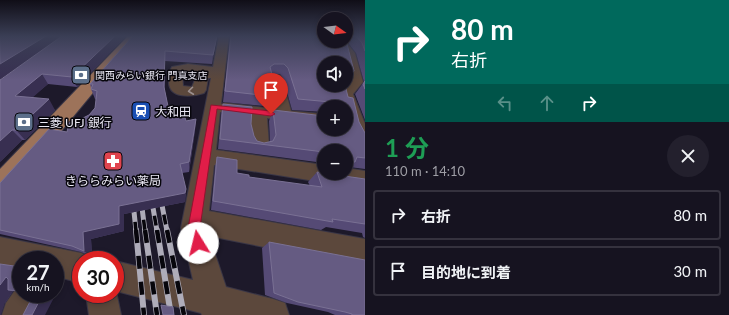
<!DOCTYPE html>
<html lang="ja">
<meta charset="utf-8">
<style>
:root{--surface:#161320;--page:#23202d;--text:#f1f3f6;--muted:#9e9ea5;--line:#35323e}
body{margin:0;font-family:Lato,"Noto Sans JP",sans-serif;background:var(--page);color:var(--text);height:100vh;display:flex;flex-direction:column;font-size:15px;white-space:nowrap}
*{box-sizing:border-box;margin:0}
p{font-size:13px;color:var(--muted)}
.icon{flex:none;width:22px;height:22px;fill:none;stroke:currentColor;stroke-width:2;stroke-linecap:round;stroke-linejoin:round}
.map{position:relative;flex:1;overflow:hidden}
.side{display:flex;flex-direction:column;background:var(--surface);width:364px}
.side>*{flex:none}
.banner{background:#00695c;color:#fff;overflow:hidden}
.needle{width:26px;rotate:105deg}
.fabs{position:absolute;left:317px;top:12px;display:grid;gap:8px}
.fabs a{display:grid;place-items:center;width:36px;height:36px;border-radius:50%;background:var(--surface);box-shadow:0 2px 6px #0003,0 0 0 1px var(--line);font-size:20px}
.speed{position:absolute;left:12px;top:251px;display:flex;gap:8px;font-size:20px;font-weight:700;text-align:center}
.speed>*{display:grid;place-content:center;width:52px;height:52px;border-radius:50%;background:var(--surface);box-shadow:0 2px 6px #0003,0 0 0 1px var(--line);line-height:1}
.speed small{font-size:10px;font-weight:400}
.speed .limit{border:6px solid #d22;background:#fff;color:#111}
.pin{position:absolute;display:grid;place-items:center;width:34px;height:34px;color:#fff;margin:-41px -17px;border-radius:50% 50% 50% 0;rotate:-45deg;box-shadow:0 0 4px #0007}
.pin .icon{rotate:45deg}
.me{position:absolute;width:44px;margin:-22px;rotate:351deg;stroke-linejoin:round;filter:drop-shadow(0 0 3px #0008)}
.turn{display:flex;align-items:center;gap:14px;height:84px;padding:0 20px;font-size:18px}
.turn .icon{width:52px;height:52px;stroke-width:2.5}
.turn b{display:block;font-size:28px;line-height:34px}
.lanes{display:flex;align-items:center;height:38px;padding:0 20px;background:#0003;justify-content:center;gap:20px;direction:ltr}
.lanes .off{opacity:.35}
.round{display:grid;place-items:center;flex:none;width:42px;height:42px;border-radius:21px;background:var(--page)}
.summary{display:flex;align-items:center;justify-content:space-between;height:68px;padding:0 20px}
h1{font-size:24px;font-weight:700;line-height:30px;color:#1e9e55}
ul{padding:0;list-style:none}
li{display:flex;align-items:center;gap:12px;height:50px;margin:0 8px 6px;padding:0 12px;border:2px solid var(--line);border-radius:4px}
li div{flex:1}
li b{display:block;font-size:15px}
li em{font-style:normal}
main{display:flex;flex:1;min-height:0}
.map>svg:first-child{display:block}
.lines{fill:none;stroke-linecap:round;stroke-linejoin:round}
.minor-casing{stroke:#3a3646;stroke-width:2}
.major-casing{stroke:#3a3646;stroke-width:2}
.minor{fill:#5c483c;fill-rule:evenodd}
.major{fill:#9d735a;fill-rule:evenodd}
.rail-far1-casing{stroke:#aeacb9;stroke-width:5}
.rail-casing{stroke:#aeacb9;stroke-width:6}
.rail-far1{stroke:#07060c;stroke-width:3.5;stroke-dasharray:10;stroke-linecap:butt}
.rail{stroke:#07060c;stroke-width:4.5;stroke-dasharray:13;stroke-linecap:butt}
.wall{fill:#554a75}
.shaded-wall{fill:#382f51}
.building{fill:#655b82;stroke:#7a7194}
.oneway{stroke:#9c908f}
.route{fill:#e11d48;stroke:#92132f}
.labels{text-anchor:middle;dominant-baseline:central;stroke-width:3;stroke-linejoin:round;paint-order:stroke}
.far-poi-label{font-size:10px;fill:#ebe9f5;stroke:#07060c;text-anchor:start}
.poi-label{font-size:12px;fill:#ebe9f5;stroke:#07060c;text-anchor:start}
</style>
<main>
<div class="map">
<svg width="365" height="315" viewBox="0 0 365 315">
<rect width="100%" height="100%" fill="#1d192a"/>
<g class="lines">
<defs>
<path id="minor" d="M 219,36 L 229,36 L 221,104 L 225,103 L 274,109 L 268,78 L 270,75 L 280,75 L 282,78 L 291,111 L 324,114 L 324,126 L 267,118 L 269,145 L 267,150 L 260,152 L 253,150 C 248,140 249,127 250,116 L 220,112 L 216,150 L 324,165 L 324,173 L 346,173 L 346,168 L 365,171 L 365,189 L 214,165 L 209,211 L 365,239 L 365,267 L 209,236 L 226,287 L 273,299 L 285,303 L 289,315 L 202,315 L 201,313 L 116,291 L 121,315 L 89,315 L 86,294 L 115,294 L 115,261 L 193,280 L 181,228 L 211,78 L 208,78 L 206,90 L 204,93 C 192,97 169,99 169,82 C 169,75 169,73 172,67 L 188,64 L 213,67 ZM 188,72 L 198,73 L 192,87 L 183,86 L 182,73 Z
M 334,41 L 345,41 L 355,53 L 363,82 L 353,94 L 365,124 L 365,148 L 358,146 C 351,133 346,122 346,107 L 342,107 L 338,94 L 349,81 L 343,53 Z
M 0,237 L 81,253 L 91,258 L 92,260 L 81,260 L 81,283 L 55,276 L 55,260 L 21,260 L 21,269 L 0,265 Z
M 21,282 L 21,294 L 46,294 L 36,315 L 2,315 L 6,303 Z"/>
<path id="major" d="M 128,36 L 140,36 L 9,194 L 0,197 L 0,169 Z"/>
</defs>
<!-- minor casing -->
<use href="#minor" class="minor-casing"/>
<!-- major casing -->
<use href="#major" class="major-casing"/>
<!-- minor -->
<use href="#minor" class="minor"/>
<!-- major -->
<use href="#major" class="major"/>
<defs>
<path id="rail-far1" d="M 160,195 L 167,231
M 151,196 L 157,231
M 141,200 L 145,231
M 133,202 L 136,231"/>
<path id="rail" d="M 136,230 L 144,315
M 145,230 L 157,315
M 157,230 L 171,315
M 167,230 L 184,315"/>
</defs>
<!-- rail-far1 casing -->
<use href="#rail-far1" class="rail-far1-casing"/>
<!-- rail casing -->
<use href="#rail" class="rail-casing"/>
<!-- rail-far1 -->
<use href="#rail-far1" class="rail-far1"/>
<!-- rail -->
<use href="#rail" class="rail"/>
</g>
<!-- wall -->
<path class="wall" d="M 0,36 L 126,36 L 77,87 L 48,84 L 32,97 L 55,110 L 25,140 L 22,140 L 0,162 L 33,56 L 0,79 Z
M 133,36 L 217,36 L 212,64 L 165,61 L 165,92 L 170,116 L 186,121 L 196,119 L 195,130 L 189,172 L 182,173 L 186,189 L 185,202 L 124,214 L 124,231 L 91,239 L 92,257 L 81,252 L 0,234 L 0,183 L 67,132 L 75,122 L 89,115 L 95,108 L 96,100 L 95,99 L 91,89 L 91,88 L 90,84 Z
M 230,36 L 324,36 L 324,63 L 348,97 L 359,122 L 365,133 L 365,169 L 349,167 L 346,170 L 346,151 L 324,151 L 324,163 L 218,149 L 221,115 L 223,104 L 251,124 L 254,136 L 257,141 L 264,143 L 270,142 L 269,121 L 273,110 L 324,129 L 346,107 L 324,107 L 324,112 L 292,110 L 283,78 L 280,74 L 272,74 L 278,97 L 273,107 L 223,102 Z
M 346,36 L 365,36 L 365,120 L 355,94 L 364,82 L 356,53 L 346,40 Z
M 217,157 L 237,173 L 249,177 L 310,186 L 308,182 L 317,172 L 365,179 L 365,238 L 363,237 L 362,233 L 326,227 L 321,230 L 211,210 L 215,167 Z
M 269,242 L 365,315 L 335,315 L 328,312 L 287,303 L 265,295 L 262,248 Z
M 0,264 L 21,267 L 21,292 L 13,291 L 5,303 Z"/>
<!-- shaded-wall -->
<path class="shaded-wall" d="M 46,36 L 63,36 L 0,79 L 0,64 Z
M 115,36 L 126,36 L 77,87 L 72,77 Z
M 217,36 L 212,64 L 213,55 Z
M 165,51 L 165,98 L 164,87 Z
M 354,71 L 346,82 L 346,80 Z
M 42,74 L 48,84 L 23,106 L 15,96 Z
M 49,99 L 55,110 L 25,140 L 16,130 Z
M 196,119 L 195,130 L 189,172 L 189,162 Z
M 12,130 L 22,140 L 0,162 L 0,141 Z
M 186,189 L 185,202 L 124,214 L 124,231 L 91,239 L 92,257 L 84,251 L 83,232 L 119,206 Z
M 6,277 L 21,281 L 8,290 L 13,291 L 5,303 L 1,315 L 0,315 L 0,285 Z
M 55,280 L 62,282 L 45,315 L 32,315 L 43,294 L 55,294 Z"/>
<!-- building -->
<path class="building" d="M 0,36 L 46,36 L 0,64 Z
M 62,36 L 115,36 L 72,77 L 42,74 L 15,96 L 49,99 L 16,130 L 12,130 L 0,141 L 0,80 Z
M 133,36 L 217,36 L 213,55 L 165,51 L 164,87 L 170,116 L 184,114 L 186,121 L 196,119 L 189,162 L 180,164 L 186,189 L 185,193 L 119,206 L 119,224 L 83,232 L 84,251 L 72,246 L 0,230 L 0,183 L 49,129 L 67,132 L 69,123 L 75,122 L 89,115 L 95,108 L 97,91 L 91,89 L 93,84 L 90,84 Z
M 231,36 L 324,36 L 324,41 L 344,41 L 347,44 L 354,71 L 346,80 L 346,63 L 324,63 L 324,85 L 345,85 L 348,97 L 353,98 L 359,122 L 365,133 L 365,158 L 357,157 L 355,162 L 346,162 L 346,151 L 324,151 L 324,152 L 220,139 L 223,104 L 252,107 L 251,124 L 254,136 L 257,141 L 264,143 L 273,141 L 276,135 L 273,110 L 324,116 L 324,129 L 346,129 L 346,107 L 333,107 L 333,104 L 331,102 L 298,99 L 288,68 L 284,64 L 274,64 L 270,67 L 278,97 L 225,91 Z
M 356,36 L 365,36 L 365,51 L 362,43 Z
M 365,81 L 365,89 L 363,84 Z
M 217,157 L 237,160 L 237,173 L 249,175 L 249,177 L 322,187 L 317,172 L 365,179 L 365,224 L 332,219 L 333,222 L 213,201 Z
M 269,242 L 365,260 L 365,315 L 352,315 L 352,314 L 345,312 L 298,302 L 274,293 Z
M 0,264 L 21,267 L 21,291 L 8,290 L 8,279 L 6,277 L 0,285 Z
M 34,294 L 43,294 L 32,315 L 23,315 Z
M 161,305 L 173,307 L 174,315 L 163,315 Z"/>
<!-- one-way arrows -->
<defs><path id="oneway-chevron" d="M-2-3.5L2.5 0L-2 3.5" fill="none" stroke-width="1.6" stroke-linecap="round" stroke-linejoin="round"/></defs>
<use class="oneway" href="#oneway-chevron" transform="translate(191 91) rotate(173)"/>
<!-- sky -->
<linearGradient id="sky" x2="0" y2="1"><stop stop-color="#100e17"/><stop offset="0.45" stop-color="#3a3e55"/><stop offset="1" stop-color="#3a3e55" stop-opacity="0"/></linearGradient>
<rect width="365" height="80" fill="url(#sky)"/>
<!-- route -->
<path class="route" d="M 211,105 L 271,111 L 275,114 L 271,116 L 217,109 L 200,228 L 204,243 L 202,247 L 198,249 L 193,247 L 188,228 Z"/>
<!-- icons -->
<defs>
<symbol id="bank-square" viewBox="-11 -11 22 22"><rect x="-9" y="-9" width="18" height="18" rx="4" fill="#5c6f8a" stroke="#07060c"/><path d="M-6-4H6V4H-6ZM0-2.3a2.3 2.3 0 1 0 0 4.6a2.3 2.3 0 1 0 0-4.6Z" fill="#fff"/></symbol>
<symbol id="station-square" viewBox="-11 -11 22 22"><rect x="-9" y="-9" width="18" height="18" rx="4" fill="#1a4fb4" stroke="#07060c"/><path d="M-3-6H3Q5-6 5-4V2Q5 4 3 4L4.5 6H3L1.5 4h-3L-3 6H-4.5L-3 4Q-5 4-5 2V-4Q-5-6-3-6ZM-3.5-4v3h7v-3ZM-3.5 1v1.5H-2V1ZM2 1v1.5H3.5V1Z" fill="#fff"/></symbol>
<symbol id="pharmacy-square" viewBox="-11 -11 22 22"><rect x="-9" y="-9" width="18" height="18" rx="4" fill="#e0444e" stroke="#07060c"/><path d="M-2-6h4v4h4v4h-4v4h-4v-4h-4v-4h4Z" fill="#fff"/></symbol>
</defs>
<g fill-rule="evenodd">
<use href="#bank-square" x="70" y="64" width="22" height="22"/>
<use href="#station-square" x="130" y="100" width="22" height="22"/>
<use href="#bank-square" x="13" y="111" width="22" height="22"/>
<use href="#pharmacy-square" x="102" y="150" width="22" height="22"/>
</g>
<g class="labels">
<!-- far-poi labels -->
<g class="far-poi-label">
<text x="95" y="75">関西みらい銀行 門真支店</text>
</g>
<!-- poi labels -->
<g class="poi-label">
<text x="155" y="111">大和田</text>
<text x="38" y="122">三菱 UFJ 銀行</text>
<text x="113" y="180" text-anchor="middle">きららみらい薬局</text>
</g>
</g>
</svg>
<div class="fabs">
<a><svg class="needle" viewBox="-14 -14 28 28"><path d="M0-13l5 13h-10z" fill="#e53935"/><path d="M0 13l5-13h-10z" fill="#9e9ea5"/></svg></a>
<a><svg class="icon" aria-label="sound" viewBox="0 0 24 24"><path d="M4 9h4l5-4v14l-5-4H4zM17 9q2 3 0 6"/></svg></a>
<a>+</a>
<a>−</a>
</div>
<div class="speed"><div>27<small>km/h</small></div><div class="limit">30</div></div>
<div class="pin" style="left:271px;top:114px;background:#d93025"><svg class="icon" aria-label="arrive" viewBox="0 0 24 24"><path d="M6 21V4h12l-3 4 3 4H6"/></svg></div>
<svg class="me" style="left:198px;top:243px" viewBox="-20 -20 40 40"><circle r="19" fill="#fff"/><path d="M0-13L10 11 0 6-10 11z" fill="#e11d48"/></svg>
</div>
<section class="side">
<div class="banner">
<div class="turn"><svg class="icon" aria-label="right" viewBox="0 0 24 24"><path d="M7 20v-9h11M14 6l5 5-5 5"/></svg><div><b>80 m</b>右折</div></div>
<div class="lanes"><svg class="icon off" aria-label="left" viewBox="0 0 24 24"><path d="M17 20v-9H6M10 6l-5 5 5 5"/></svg><svg class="icon off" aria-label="ahead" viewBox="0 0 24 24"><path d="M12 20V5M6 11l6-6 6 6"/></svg><svg class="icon" aria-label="right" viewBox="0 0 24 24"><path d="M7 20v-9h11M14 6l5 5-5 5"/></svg></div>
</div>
<div class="summary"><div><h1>1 分</h1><p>110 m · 14:10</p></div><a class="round"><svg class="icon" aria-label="close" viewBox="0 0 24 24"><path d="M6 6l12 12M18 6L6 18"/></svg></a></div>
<ul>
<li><svg class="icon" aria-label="right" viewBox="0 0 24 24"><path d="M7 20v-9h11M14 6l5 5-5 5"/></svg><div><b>右折</b></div><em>80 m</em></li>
<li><svg class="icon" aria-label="arrive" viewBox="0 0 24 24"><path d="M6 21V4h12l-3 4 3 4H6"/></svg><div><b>目的地に到着</b></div><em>30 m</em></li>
</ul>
</section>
</main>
